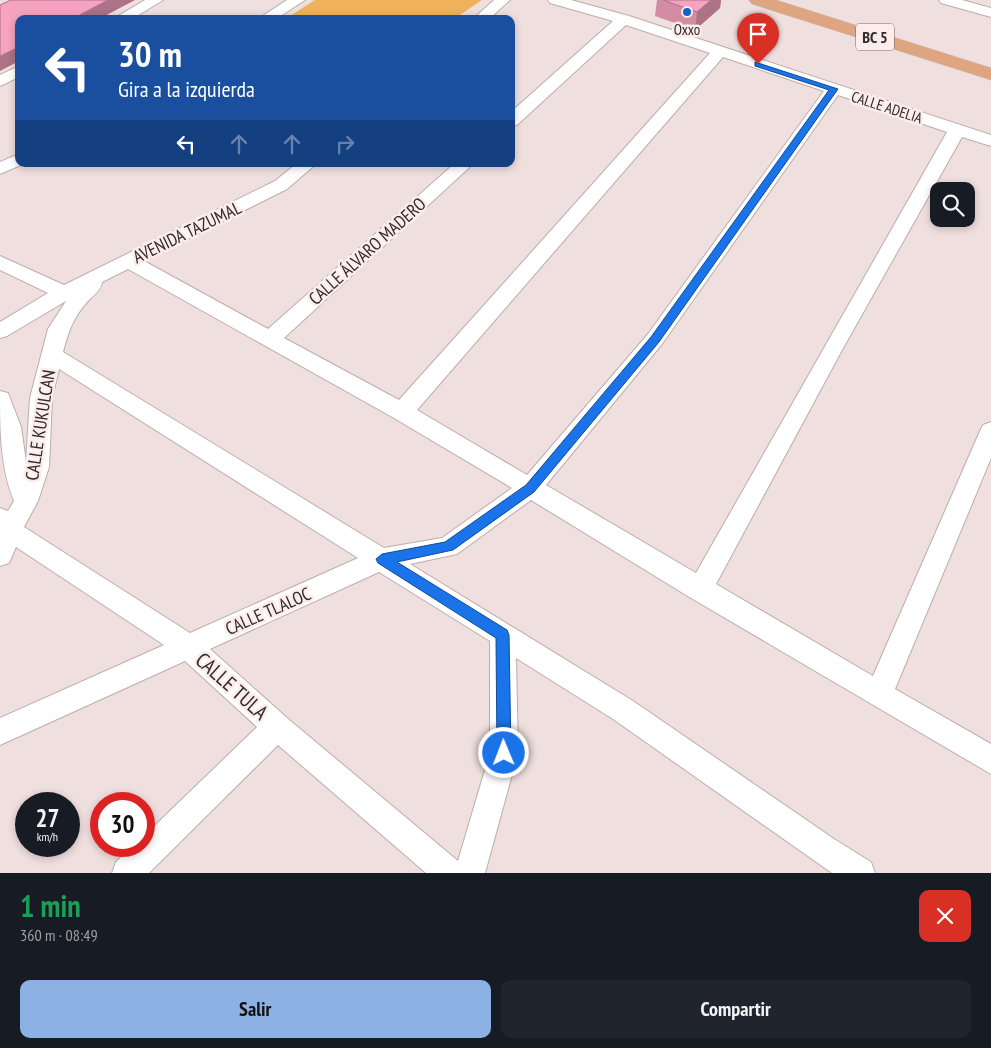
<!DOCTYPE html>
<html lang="es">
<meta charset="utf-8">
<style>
:root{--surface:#171b24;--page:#20242c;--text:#f1f3f6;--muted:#9ea1a6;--accent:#8db1e2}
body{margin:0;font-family:"PT Sans Narrow",sans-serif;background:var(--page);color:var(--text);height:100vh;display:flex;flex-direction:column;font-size:19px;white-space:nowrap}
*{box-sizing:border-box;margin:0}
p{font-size:16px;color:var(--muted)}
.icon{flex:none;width:28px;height:28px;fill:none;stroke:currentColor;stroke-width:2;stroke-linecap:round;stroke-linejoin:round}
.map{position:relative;height:873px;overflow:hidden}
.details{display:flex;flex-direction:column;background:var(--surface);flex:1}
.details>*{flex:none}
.hud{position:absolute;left:15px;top:15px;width:500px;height:152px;border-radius:10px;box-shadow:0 2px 8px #0003;background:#1a4fa0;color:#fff;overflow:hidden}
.controls{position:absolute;left:930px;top:182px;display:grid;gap:10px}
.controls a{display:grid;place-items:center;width:45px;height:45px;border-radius:10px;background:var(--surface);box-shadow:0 2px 8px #0003;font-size:25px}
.speed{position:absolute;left:15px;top:792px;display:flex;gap:10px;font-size:25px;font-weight:700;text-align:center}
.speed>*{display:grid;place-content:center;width:65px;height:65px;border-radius:50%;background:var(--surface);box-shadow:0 2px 8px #0003;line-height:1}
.speed small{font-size:12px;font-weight:400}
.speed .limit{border:8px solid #d22;background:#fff;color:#111}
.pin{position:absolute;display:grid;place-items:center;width:42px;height:42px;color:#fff;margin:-51px -21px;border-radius:50% 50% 50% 0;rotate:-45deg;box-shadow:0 0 5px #0007}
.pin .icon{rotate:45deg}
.me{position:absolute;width:55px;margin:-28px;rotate:359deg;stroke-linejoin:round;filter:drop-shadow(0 0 4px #0008)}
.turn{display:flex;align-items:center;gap:18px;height:105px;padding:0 20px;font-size:22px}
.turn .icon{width:65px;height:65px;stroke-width:2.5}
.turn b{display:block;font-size:35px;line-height:42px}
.lanes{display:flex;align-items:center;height:48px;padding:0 20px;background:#0003;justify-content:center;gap:25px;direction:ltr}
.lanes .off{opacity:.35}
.round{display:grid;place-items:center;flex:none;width:52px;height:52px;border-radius:10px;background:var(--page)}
.summary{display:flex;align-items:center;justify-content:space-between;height:85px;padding:0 20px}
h1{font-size:30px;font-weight:700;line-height:38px;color:#1e9e55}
.cta{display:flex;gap:10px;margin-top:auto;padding:10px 20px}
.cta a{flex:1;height:58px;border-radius:10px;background:var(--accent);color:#111;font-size:20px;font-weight:700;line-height:58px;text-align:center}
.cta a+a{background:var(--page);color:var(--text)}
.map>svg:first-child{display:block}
.green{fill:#efb25b}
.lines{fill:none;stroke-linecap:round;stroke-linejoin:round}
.street-casing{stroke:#bcadac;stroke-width:2}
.primary-casing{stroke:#c5c4c3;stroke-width:1}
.street{fill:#fff;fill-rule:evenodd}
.primary{fill:#dfa480;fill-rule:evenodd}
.wall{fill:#d38ca3}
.shaded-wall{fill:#ac7285}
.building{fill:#f5a3be;stroke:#ac7285}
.route{fill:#1a73e8;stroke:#114b97}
.poi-dot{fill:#1260ca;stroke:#fceceb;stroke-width:2}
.labels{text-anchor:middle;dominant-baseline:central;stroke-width:5;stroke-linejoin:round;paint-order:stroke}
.far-poi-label{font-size:15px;fill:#312b2a;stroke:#fceceb}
.far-street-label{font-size:15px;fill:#312b2a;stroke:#fceceb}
.shield{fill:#fceceb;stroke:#6e6564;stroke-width:1}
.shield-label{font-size:16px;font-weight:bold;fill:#312b2a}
.street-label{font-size:18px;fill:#312b2a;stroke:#fceceb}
.near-street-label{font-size:21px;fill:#312b2a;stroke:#fceceb}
</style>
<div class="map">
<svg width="991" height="873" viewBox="0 0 991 873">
<rect width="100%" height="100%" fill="#efdfde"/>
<!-- green -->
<path class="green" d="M 315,0 L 482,0 L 454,19 L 296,19 L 290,16 Z"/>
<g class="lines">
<defs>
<path id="street" d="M 145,0 L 163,0 L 132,19 L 113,19 Z
M 287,0 L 305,0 L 276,19 L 258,19 Z
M 494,0 L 510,0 L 489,19 L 473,19 Z
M 548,0 L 571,0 L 629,16 L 991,135 L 991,146 L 962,137 L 842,350 L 716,584 L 873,676 L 980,431 L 983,425 L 991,422 L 991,458 L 895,689 L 991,744 L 991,774 L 691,598 L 531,500 L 457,554 L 410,564 L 633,701 L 834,839 L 871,862 L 875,873 L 832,873 L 613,719 L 516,658 L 518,753 L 485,873 L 426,873 L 278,745 L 149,873 L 112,873 L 116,862 L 133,846 L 144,846 L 144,836 L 257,727 L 185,661 L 0,745 L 0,718 L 164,645 L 16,547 L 9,563 L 0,566 L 0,508 L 8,511 L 14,501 C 0,467 0,428 0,391 L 8,393 L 21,427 L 26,462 L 30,398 L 48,329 L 66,301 L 7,336 L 0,338 L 0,322 L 48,293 L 0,270 L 0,256 L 64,285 L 275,181 L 296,164 L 316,164 L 287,189 L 144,261 L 268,329 L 454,164 L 473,164 L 284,338 L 399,400 L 710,53 L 626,25 L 517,125 L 511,126 L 511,112 L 613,21 L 550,3 ZM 723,57 L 824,91 L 648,334 L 527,475 L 417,410 ZM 838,95 L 947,132 L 696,573 L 546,485 L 662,344 ZM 128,269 L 394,418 L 512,488 L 442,538 L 384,548 L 63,352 C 68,332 74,316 88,301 C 93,296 102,289 102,282 ZM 59,369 L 358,558 L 190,633 L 24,527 L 38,501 L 49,467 L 52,398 ZM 379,572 L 490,641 L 490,753 L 458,861 L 287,718 L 210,649 Z
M 939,0 L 962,0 L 991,8 L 991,17 L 941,3 Z
M 19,66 L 19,77 L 0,86 L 0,75 Z
M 19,154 L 19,164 L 23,164 L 0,174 L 0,162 Z"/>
<path id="primary" d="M 749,0 L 776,0 L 991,68 L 991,80 L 752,4 Z"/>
</defs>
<!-- street casing -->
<use href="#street" class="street-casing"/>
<!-- primary casing -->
<use href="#primary" class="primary-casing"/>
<!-- street -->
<use href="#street" class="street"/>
<!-- primary -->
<use href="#primary" class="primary"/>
</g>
<!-- wall -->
<path class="wall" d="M 657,0 L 721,0 L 720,8 L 695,30 L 655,16 Z"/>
<!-- shaded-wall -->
<path class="shaded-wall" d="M 108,0 L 135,0 L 99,19 L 72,19 Z
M 711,0 L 721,0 L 720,8 L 695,30 L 697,12 Z
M 19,47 L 19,61 L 0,71 L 0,56 Z"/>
<!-- building -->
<path class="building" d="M 11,0 L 108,0 L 72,19 L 19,19 L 19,47 L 0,56 L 0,5 Z
M 663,0 L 711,0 L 697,12 Z"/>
<!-- route -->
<path class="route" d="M 755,62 L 838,89 L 659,342 L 534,492 L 453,550 L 397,562 L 507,630 L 509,635 L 511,753 L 509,758 L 504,760 L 499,758 L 497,753 L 496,638 L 378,563 L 376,559 L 382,554 L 445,542 L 526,485 L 651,337 L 829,90 L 755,66 Z"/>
<!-- markers -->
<circle class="poi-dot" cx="687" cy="12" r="5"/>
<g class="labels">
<!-- far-poi labels -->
<g class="far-poi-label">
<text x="687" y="29">Oxxo</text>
</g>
<!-- far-street labels -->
<g class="far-street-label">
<text transform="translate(887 107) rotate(18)">CALLE ADELIA</text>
</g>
<!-- shield labels -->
<rect class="shield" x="856" y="23.5" width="38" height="27" rx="4"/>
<g class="shield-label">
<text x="875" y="37">BC 5</text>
</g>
<!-- street labels -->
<g class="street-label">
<text transform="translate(187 232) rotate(-26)">AVENIDA TAZUMAL</text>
<text transform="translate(367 251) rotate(-42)">CALLE ÁLVARO MADERO</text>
<text transform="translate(40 425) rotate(-81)">CALLE KUKULCAN</text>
<text transform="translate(268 611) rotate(-24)">CALLE TLALOC</text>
</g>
<!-- near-street labels -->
<g class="near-street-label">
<text transform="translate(232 686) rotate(42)">CALLE TULA</text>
</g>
</g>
</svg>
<div class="controls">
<a><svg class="icon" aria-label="search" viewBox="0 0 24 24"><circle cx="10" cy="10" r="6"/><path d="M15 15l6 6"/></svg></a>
</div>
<div class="speed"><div>27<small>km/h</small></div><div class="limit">30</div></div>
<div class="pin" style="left:758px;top:64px;background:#d93025"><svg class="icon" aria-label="arrive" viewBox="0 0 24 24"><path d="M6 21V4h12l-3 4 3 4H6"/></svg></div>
<svg class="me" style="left:504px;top:753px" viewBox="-20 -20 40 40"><circle r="17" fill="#1a73e8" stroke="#fff" stroke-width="3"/><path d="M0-11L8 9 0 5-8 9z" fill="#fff"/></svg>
<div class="hud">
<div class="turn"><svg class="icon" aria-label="left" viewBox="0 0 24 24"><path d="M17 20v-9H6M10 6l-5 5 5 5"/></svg><div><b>30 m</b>Gira a la izquierda</div></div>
<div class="lanes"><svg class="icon" aria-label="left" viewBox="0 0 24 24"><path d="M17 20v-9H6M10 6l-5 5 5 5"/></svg><svg class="icon off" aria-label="ahead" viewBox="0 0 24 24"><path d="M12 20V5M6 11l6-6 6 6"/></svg><svg class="icon off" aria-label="ahead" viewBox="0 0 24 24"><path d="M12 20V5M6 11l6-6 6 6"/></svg><svg class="icon off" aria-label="right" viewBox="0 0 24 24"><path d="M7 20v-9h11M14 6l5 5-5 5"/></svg></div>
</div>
</div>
<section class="details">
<div class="summary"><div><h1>1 min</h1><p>360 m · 08:49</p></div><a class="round" style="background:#d93025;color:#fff"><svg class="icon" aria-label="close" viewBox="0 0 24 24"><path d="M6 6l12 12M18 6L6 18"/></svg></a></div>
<div class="cta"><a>Salir</a><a>Compartir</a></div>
</section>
